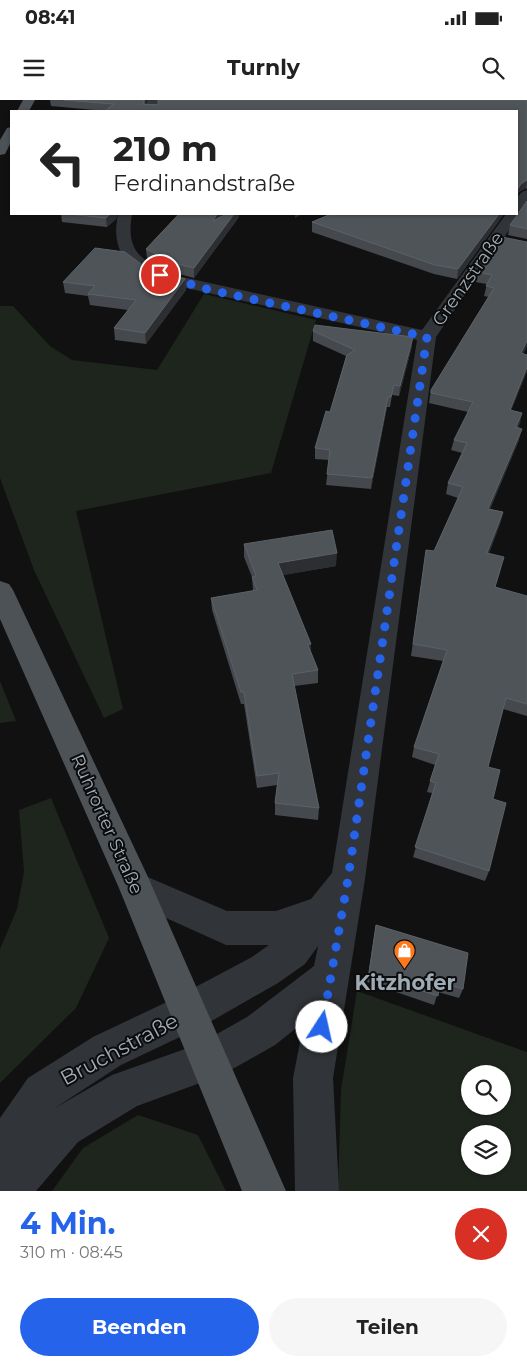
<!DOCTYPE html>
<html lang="de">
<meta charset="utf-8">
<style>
:root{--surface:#fff;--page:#f6f6f6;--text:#222;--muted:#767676;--accent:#2563eb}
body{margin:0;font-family:Montserrat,sans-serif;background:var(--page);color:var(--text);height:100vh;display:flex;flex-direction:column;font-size:19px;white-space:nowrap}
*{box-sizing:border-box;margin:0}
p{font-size:16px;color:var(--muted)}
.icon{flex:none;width:28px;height:28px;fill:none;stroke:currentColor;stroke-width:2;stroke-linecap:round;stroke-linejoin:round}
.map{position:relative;height:1091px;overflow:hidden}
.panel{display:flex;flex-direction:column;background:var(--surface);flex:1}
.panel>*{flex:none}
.banner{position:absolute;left:10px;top:10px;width:508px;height:105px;border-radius:0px;box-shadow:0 1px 4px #0004;background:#fff;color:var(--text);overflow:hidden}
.controls{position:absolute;left:461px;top:965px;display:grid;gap:10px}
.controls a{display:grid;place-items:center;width:50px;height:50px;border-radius:50%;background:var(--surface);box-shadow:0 1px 4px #0004;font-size:25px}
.pin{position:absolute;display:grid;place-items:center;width:42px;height:42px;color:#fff;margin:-21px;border:2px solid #fff;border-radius:50%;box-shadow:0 1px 5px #0007}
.me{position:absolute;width:55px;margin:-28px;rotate:10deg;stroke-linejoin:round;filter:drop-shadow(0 0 4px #0008)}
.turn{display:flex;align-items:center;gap:18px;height:105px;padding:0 20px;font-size:22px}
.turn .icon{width:65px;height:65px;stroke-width:2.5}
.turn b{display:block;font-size:35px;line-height:42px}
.round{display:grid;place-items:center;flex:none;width:52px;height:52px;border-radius:26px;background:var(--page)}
.head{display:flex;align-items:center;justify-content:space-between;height:85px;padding:0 20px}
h1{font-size:30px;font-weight:700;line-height:38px;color:var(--accent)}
.button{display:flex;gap:10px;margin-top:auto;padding:10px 20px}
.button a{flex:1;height:58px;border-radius:30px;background:var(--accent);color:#fff;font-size:20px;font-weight:700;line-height:58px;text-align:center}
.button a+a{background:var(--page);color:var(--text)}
.status{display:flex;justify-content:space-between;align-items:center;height:35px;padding:0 25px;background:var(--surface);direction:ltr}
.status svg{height:14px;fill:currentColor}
header{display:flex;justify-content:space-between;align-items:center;height:65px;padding:0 20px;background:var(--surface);font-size:22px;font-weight:700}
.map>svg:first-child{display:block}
.green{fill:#1d251d;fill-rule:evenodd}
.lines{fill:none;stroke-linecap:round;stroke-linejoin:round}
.minor{fill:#313438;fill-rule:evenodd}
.major{fill:#4d5257;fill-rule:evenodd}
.wall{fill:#45494e}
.shaded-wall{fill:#2c2e31}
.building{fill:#4f5459;stroke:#5b6267}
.route{stroke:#2563eb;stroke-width:9;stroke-dasharray:0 16.2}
.labels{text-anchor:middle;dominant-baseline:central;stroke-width:4;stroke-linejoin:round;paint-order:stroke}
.street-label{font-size:18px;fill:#a0acb5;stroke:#0c0c0d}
.near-poi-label{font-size:21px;font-weight:bold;fill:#a0acb5;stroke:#0c0c0d}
.near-street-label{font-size:21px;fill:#a0acb5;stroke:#0c0c0d}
</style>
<div class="status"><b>08:41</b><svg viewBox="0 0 49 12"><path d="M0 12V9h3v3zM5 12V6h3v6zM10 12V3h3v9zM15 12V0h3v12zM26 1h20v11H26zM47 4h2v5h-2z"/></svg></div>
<header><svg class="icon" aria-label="menu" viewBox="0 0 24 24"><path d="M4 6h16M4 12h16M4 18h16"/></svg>Turnly<svg class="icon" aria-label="search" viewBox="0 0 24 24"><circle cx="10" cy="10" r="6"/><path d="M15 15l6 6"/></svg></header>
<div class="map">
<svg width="527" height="1091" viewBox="0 0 527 1091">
<rect width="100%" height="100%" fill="#111112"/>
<!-- green -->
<path class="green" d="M 204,194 L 316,220 L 271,373 L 76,411 L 123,609 L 104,618 L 34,470 L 0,378 L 0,206 L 13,206 L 50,246 L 72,260 L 157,270 Z
M 0,581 L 16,621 L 0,623 Z
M 51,698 L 109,838 L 76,908 L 0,983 L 0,849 L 17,809 L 24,772 L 19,710 Z
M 357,891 L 527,952 L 527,1091 L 338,1091 L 341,990 ZM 470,974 L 502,974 L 502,1006 L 470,1006 ZM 470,1034 L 502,1034 L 502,1066 L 470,1066 Z
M 138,1015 L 198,1035 L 226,1091 L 52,1091 L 83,1048 Z"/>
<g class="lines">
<!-- minor -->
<path class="minor" d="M 147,0 L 159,0 L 157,11 L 145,11 Z
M 527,90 L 527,104 L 436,237 L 365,779 L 333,978 L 339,1091 L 295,1091 L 293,978 L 304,922 L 275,945 L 222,975 L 137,1006 L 78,1042 L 36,1091 L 0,1091 L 0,1018 L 28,978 L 93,937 L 173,899 L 252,857 L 269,845 L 226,845 L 124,799 L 119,788 L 124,777 L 136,772 L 227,811 L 276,811 L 311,799 L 332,773 L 417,240 L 173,185 C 134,175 109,157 118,114 L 132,114 C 125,155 144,162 178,176 L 422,230 L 506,114 L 516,114 C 516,104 515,93 527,90 ZM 318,846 L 314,866 L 247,917 L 199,944 L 112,975 L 55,1008 L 121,965 L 201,927 L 278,883 L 305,864 Z"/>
<!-- major -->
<path class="major" d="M 23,0 L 35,0 L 29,11 L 17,11 Z
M 11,27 L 11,42 L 5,54 L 0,55 L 0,40 L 7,28 Z
M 0,481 L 9,484 L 13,490 L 148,777 L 286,1091 L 242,1091 L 119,788 L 0,519 Z"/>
</g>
<!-- wall -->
<path class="wall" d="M 50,0 L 146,0 L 145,4 L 527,0 L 527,89 L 526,88 L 519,92 L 516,97 L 516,11 L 105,11 L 51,6 Z
M 527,101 L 527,139 L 508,135 L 510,125 Z
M 61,114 L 117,114 L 116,119 L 107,127 L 62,122 Z
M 179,114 L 222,114 L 220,117 L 239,117 L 194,178 L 179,174 L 147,159 L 146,149 Z
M 331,114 L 504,114 L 457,179 L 434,174 L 312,132 L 312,122 Z
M 527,142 L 523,254 L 527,271 L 511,310 L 522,313 L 518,328 L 519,340 L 490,409 L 503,412 L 500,424 L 489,453 L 501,468 L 495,487 L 527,496 L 527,616 L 503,609 L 488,667 L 493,699 L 489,771 L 485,781 L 413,757 L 432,693 L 427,692 L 435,665 L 412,657 L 414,647 L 443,561 L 411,556 L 426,450 L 434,451 L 458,398 L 446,394 L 448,383 L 462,353 L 451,350 L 454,340 L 468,312 L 429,303 L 431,290 L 489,197 L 484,196 L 487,184 L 475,182 L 477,172 Z
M 145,167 L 185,179 L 186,190 L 146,244 L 115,240 L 114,228 L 128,210 L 90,205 L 88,196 L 65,193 L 63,182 Z
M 313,231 L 412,246 L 399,296 L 392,295 L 390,307 L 387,307 L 371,389 L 326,385 L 329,360 L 315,359 L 315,348 L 330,312 L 346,256 L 313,241 Z
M 244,444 L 336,466 L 283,475 L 311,552 L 318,570 L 318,583 L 294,586 L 319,708 L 318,720 L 275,715 L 275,703 L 277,685 L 257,688 L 244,604 L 241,604 L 212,510 L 211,498 L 253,491 L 252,477 L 244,457 Z
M 376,825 L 463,889 L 459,898 L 438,892 L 434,905 L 367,882 Z"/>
<!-- shaded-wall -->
<path class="shaded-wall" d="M 527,80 L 526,88 L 519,92 L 516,97 L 517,90 L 521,84 Z
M 110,114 L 117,114 L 116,119 L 107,127 L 106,118 Z
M 217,114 L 222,114 L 214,130 L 213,121 Z
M 234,114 L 239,114 L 239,117 L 194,178 L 194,168 Z
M 295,114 L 302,114 L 295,118 Z
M 499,114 L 504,114 L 457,179 L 458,169 Z
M 185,179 L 186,190 L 146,244 L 145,233 Z
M 413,237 L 412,246 L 399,296 L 400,286 Z
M 527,241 L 527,246 L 519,264 L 521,253 Z
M 527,267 L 527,271 L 507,321 L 510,310 Z
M 388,297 L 387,307 L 371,389 L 372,378 Z
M 522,313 L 520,324 L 513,338 L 516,327 Z
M 522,329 L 519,340 L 485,420 L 488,409 Z
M 503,412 L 500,424 L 485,464 L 487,453 Z
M 337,453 L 336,466 L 278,476 L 278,463 Z
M 311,544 L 311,557 L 308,545 Z"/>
<!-- building -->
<path class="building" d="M 64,0 L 144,0 L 143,4 L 158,5 L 158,0 L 527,0 L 527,80 L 521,84 L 517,90 L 516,99 L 516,11 L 105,11 L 114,4 Z
M 527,101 L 527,129 L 510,125 Z
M 68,114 L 110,114 L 106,118 Z
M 179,114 L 217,114 L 213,121 L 226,114 L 234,114 L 194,168 L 178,164 L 146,149 Z
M 331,114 L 499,114 L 458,169 L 435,165 L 312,122 Z
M 502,137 L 527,142 L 527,241 L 521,253 L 527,255 L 527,267 L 510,310 L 522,313 L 516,327 L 522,329 L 488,409 L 503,412 L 487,453 L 504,457 L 495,487 L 527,496 L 527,604 L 506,598 L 488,667 L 500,670 L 493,699 L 506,703 L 489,771 L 415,747 L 436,683 L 430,681 L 439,654 L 414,647 L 447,550 L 413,544 L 426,450 L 434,451 L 463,387 L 448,383 L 467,343 L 454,340 L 473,302 L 431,293 L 431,290 L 494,188 L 486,186 L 492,175 L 477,172 Z
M 95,148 L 125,152 L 145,167 L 185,179 L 145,233 L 114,228 L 136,200 L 88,194 L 95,186 L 63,182 Z
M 315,225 L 413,237 L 400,286 L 394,285 L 391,297 L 388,297 L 372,378 L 327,374 L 330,350 L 315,348 L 326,311 L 330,312 L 347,255 L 355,250 L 313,231 Z
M 332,430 L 337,453 L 278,463 L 311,544 L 308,545 L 318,570 L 292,574 L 319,708 L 275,703 L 279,673 L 257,676 L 244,592 L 241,592 L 211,498 L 257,490 L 252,477 L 256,476 L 244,444 Z
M 376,825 L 468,853 L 463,889 L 440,882 L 438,896 L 369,873 Z"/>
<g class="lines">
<!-- route -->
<path class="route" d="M 160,175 L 210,190 L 427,237 L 348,779 L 322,927"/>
</g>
<!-- icons -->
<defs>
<symbol id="shop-pin" viewBox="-11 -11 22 30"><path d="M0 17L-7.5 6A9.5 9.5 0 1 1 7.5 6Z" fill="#ff791c" stroke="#0c0c0d"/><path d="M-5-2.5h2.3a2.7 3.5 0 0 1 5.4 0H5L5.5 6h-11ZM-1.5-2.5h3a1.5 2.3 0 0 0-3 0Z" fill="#fff"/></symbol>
</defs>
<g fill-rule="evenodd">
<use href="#shop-pin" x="392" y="838" width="25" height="34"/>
</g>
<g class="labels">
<!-- street labels -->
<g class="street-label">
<text transform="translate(468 179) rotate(-55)">Grenzstraße</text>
<text transform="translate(107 724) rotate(66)">Ruhrorter Straße</text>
</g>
<!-- near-poi labels -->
<g class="near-poi-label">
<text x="405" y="882">Kitzhofer</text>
</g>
<!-- near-street labels -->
<g class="near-street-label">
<text transform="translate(119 949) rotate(-28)">Bruchstraße</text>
</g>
</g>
</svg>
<div class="controls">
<a><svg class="icon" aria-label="search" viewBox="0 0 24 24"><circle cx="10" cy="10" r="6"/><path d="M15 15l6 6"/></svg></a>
<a><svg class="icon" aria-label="layers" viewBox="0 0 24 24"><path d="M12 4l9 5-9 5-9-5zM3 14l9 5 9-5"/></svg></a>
</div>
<div class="pin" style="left:160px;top:175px;background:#d93025"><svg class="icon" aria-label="arrive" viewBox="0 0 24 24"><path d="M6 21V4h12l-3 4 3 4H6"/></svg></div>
<svg class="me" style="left:322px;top:927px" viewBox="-20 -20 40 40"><circle r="19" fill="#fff"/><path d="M0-13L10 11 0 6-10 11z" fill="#2563eb"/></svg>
<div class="banner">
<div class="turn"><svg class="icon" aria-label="left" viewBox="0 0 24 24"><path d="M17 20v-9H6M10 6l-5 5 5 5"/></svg><div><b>210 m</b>Ferdinandstraße</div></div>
</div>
</div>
<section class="panel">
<div class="head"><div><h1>4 Min.</h1><p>310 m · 08:45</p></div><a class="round" style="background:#d93025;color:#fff"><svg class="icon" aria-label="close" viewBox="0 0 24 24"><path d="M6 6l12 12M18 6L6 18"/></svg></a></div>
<div class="button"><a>Beenden</a><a>Teilen</a></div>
</section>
